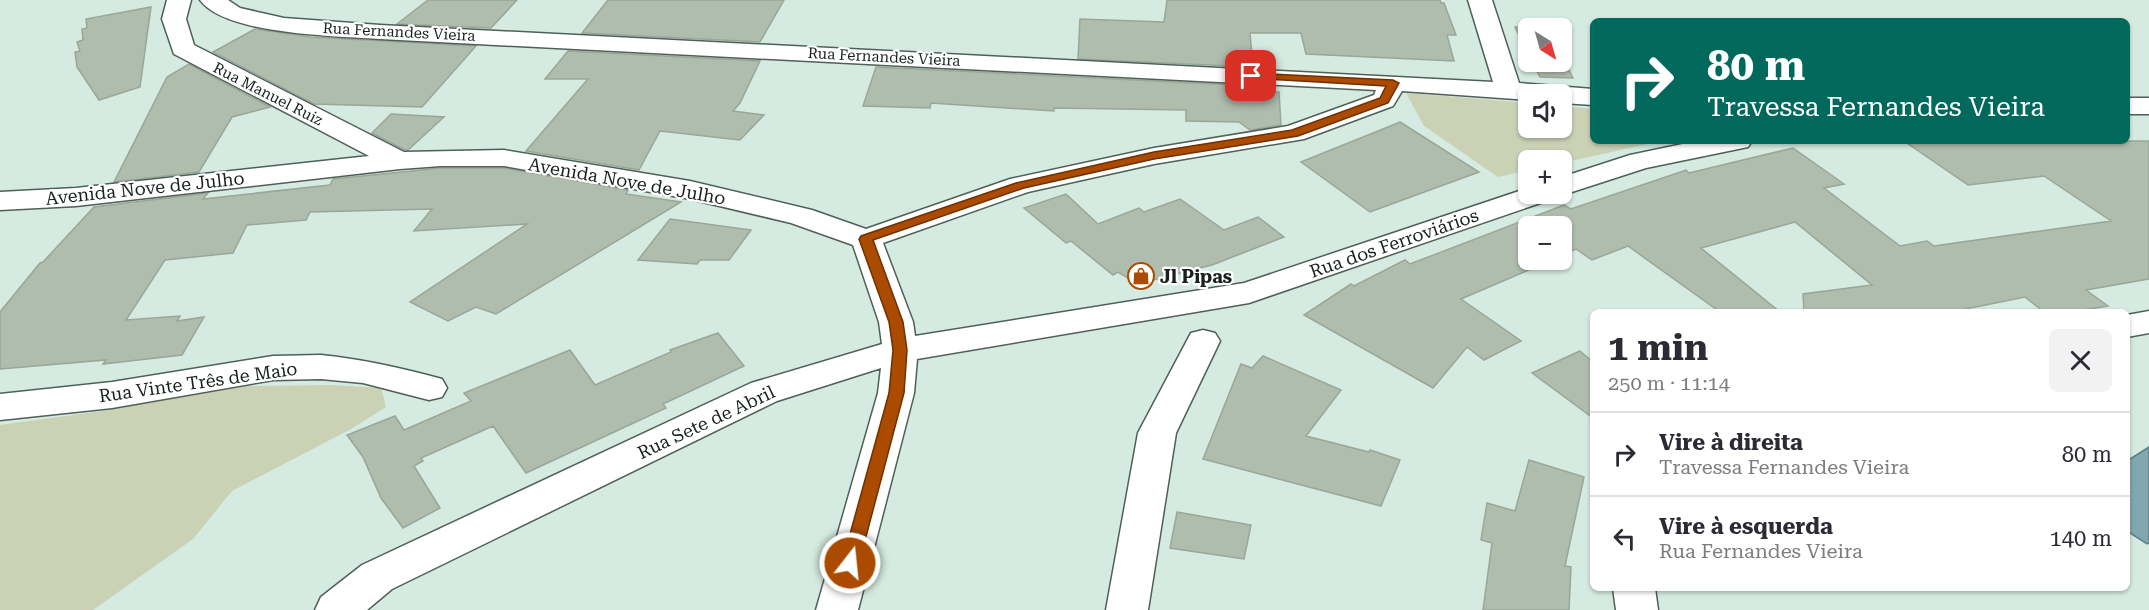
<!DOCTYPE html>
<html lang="pt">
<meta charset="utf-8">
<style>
:root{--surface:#fff;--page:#f2f2f3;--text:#2b2b33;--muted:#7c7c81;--line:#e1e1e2}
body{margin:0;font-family:"Roboto Serif",serif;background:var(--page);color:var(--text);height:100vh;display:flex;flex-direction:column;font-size:22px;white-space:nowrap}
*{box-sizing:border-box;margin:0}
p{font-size:20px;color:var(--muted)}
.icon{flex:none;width:33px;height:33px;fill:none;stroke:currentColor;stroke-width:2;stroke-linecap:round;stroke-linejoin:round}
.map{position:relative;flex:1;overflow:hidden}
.sheet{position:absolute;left:1590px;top:309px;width:540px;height:282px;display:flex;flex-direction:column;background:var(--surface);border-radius:9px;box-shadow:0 2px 4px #0004}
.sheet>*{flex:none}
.banner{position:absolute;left:1590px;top:18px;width:540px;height:126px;border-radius:9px;box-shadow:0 2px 4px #0004;background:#00695c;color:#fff;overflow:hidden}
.needle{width:39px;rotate:143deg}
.buttons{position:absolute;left:1518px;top:18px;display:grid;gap:12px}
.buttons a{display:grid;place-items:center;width:54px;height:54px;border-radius:9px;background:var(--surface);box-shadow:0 2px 4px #0004;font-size:30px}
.pin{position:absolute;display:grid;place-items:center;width:51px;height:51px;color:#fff;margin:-26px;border-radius:12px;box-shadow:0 3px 9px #0006}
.me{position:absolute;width:66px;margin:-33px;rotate:16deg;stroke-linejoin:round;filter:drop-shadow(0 0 4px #0008)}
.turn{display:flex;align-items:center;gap:21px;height:126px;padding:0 18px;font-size:27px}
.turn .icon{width:78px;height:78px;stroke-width:2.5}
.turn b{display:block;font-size:42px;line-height:51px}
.round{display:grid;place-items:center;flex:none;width:63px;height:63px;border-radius:9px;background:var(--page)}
.head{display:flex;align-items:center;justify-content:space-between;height:102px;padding:0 18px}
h1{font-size:36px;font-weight:700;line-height:45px}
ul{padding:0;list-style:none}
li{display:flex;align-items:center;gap:18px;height:84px;padding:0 18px;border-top:2px solid var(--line)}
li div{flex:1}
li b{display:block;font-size:22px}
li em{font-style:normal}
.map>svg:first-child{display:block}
.green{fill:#cad1b5}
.water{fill:#81a7b0;stroke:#627f84;stroke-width:1.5}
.building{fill:#afbdae;stroke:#99a698;stroke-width:1.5}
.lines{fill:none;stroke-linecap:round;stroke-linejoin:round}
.minor-casing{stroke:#4e6058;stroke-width:3}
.minor{fill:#fff;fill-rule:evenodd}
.route{fill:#ab4b00;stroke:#6f3100;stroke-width:1.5}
.labels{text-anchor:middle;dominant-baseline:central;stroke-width:4.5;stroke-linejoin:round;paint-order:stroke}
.far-street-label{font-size:15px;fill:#19211d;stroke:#fff}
.street-label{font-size:18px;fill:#19211d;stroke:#fff}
.poi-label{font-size:18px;font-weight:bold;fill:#19211d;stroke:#fff;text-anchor:start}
</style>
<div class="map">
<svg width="2149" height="610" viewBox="0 0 2149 610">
<rect width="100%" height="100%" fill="#d5eae0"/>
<!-- green -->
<path class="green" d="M 1406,93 L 1528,103 L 1528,128 L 1562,128 L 1562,106 L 1593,109 L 1593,141 L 1661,141 L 1562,163 L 1562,160 L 1528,160 L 1528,170 L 1498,177 L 1424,126 Z
M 332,385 L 381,388 L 386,407 L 351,429 L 232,491 L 193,539 L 93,610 L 0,610 L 0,425 L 102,411 L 247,386 Z"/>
<!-- water -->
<path class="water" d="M 2149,447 L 2149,543 L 2147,544 L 2127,531 L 2127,461 Z"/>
<!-- building -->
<path class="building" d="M 428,0 L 517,0 L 491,28 L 397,24 Z
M 608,0 L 784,0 L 760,42 L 582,33 Z
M 1167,0 L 1440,0 L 1441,3 L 1444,3 L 1456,35 L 1447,35 L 1454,61 L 1306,54 L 1301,33 L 1250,33 L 1253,67 L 1078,59 L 1080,19 L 1164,22 Z
M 151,7 L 140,87 L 99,100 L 77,67 L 75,52 L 80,51 L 77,42 L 83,40 L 82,29 L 87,28 L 86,19 Z
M 1515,27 L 1547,28 L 1528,28 L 1528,54 Z
M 255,29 L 311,37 L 476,46 L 422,107 L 314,104 L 213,52 Z
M 568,51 L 760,61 L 740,103 L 733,111 L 764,115 L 740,140 L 660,131 L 639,170 L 526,151 L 588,79 L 545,79 Z
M 1562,56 L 1573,78 L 1540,77 L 1532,62 L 1562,62 Z
M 189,64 L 270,107 L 232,117 L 199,172 L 114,182 L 167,77 Z
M 876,67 L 1255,86 L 1255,92 L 1279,92 L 1281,125 L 1250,130 L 1239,122 L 1186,121 L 1186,110 L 1054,108 L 1054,111 L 931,103 L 930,108 L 863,106 Z
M 391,114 L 444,117 L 408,150 L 405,150 L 372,133 Z
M 1400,122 L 1479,172 L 1370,212 L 1301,162 Z
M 1904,141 L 2149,141 L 2149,279 L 2086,290 L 2108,306 L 2070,312 L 2044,312 L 2025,297 L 1951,312 L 1804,312 L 1803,294 L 1872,285 L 1795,222 L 1701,248 L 1780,312 L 1720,312 L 1628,246 L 1592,260 L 1576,249 L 1562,255 L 1562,226 L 1528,226 L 1528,260 L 1552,260 L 1461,299 L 1521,341 L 1484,360 L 1467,347 L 1433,388 L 1304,315 L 1351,284 L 1354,286 L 1405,260 L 1410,264 L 1564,205 L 1571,209 L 1686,170 L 1689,173 L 1793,148 L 1844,184 L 1824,188 L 1900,246 L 1927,241 L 1934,246 L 2111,221 L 2044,176 L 1968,185 Z
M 441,168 L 504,168 L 628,190 L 626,194 L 681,202 L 496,314 L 476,307 L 448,321 L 410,302 L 527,224 L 414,231 L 432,209 L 310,212 L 306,220 L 247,225 L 233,253 L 165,260 L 126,320 L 180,316 L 177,321 L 204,317 L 182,355 L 103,364 L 106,360 L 0,369 L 0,312 L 40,263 L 43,262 L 94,207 L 208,193 L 203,199 L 330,185 L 333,179 Z
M 1066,194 L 1098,224 L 1139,208 L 1144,212 L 1180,199 L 1224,230 L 1258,217 L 1284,237 L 1212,265 L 1138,284 L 1118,272 L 1113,275 L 1071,241 L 1066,243 L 1024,208 Z
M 670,219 L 751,230 L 729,260 L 700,260 L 697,264 L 638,260 Z
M 718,333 L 744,366 L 663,404 L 666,408 L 526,473 L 493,426 L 421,458 L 423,461 L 414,466 L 440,508 L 403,528 L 381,498 L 363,457 L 347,435 L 395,416 L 404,430 L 471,401 L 464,393 L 570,350 L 595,385 L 671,352 L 670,350 Z
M 1580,351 L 1593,362 L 1593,418 L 1532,373 Z
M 1263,356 L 1341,390 L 1306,436 L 1369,452 L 1370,450 L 1400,460 L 1381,506 L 1203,459 L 1241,364 L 1252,368 Z
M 1529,460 L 1584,477 L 1565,566 L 1571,567 L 1569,610 L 1483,610 L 1492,543 L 1481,540 L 1487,503 L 1515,511 Z
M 1177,512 L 1251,525 L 1244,559 L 1170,548 Z"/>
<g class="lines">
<defs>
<path id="minor" d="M 167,0 L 191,0 L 186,19 L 194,45 L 404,152 L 504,150 L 690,181 L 812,210 L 866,229 L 1010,179 L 1154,148 L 1288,126 L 1374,95 L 1376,90 L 380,39 C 339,36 225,35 200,0 L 228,0 L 240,8 L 284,18 L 380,25 L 1493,82 L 1468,0 L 1492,0 L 1519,83 L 1593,89 L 1593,105 L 1562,103 L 1562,94 L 1528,94 L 1528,100 L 1402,91 L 1393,106 L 1304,139 L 1154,164 L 1028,192 L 883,243 L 913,322 L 915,336 L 1244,283 L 1528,188 L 1528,194 L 1554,194 L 1549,200 L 1249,303 L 917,359 L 914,393 L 858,610 L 816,610 L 878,393 L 881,368 L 777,401 L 392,589 L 367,610 L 315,610 L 321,597 L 362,565 L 751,383 L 882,344 L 879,322 L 853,245 L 791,223 L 690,199 L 504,166 L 441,166 L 400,169 L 76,206 L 0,210 L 0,192 L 76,188 L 369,156 L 174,54 L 162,19 Z
M 2127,98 L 2149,98 L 2149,114 L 2127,114 Z
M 1697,141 L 1752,141 L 1748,147 L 1646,168 L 1572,192 L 1557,194 L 1562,194 L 1562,177 L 1630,155 Z
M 2149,311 L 2149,333 L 2127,337 L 2127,315 Z
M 1203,330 L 1215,333 L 1220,341 L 1176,433 L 1148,610 L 1106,610 L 1138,433 L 1191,333 Z
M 321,355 C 362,359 402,368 442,379 L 447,388 L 442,397 L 429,400 L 363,383 L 321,379 L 273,380 L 112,408 L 0,420 L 0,394 L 112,382 L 273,356 Z
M 1613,588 L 1655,588 L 1658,610 L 1616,610 Z"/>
</defs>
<!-- minor casing -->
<use href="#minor" class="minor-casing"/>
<!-- minor -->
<use href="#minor" class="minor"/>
</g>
<!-- route -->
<path class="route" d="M 1251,73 L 1393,80 L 1399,83 L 1388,103 L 1298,136 L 1154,159 L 1024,188 L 873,240 L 903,322 L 907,350 L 904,393 L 859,563 L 856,568 L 850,570 L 844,568 L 842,563 L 889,393 L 893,350 L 889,322 L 859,239 L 861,236 L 1016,183 L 1154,152 L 1292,130 L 1380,98 L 1386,86 L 1247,78 L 1246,76 Z"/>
<!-- icons -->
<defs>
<symbol id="shop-ring" viewBox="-11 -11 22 22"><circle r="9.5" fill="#fff" stroke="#ab4b00" stroke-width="1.5"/><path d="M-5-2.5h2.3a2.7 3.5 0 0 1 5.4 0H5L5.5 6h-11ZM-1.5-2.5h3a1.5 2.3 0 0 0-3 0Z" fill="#ab4b00"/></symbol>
</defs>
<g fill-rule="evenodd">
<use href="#shop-ring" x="1126" y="261" width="30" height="30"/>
</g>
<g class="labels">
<!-- far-street labels -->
<g class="far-street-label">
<text transform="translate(399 32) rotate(3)">Rua Fernandes Vieira</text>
<text transform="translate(884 57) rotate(3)">Rua Fernandes Vieira</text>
<text transform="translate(268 94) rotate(27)">Rua Manuel Ruiz</text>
</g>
<!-- street labels -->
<g class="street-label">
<text transform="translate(627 181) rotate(10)">Avenida Nove de Julho</text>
<text transform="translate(145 188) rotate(-6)">Avenida Nove de Julho</text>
<text transform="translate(1394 243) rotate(-19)">Rua dos Ferroviários</text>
<text transform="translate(198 382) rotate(-8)">Rua Vinte Três de Maio</text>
<text transform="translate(706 422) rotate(-25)">Rua Sete de Abril</text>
</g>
<!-- poi labels -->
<g class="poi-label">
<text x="1160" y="276">Jl Pipas</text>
</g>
</g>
</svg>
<div class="buttons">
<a><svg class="needle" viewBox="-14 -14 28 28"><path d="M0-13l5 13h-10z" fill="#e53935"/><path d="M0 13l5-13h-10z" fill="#7c7c81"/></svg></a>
<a><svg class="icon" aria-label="sound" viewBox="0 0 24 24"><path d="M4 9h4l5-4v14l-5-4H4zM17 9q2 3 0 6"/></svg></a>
<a>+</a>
<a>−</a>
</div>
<div class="pin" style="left:1251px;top:76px;background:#d93025"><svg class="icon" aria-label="arrive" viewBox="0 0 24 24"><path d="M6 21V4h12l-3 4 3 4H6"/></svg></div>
<svg class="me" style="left:850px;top:563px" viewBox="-20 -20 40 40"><circle r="17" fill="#ab4b00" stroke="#fff" stroke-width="3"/><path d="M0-11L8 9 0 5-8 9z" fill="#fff"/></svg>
<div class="banner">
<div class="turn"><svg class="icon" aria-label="right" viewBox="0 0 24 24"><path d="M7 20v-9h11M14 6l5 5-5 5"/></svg><div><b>80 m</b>Travessa Fernandes Vieira</div></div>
</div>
<section class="sheet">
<div class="head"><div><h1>1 min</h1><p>250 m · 11:14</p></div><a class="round"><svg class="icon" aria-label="close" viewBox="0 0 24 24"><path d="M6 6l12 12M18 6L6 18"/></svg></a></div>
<ul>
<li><svg class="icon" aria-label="right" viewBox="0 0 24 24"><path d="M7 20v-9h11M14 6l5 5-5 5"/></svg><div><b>Vire à direita</b><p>Travessa Fernandes Vieira</p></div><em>80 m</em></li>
<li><svg class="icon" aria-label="left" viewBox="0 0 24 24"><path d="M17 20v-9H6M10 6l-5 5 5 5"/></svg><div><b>Vire à esquerda</b><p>Rua Fernandes Vieira</p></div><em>140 m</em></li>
</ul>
</section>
</div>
